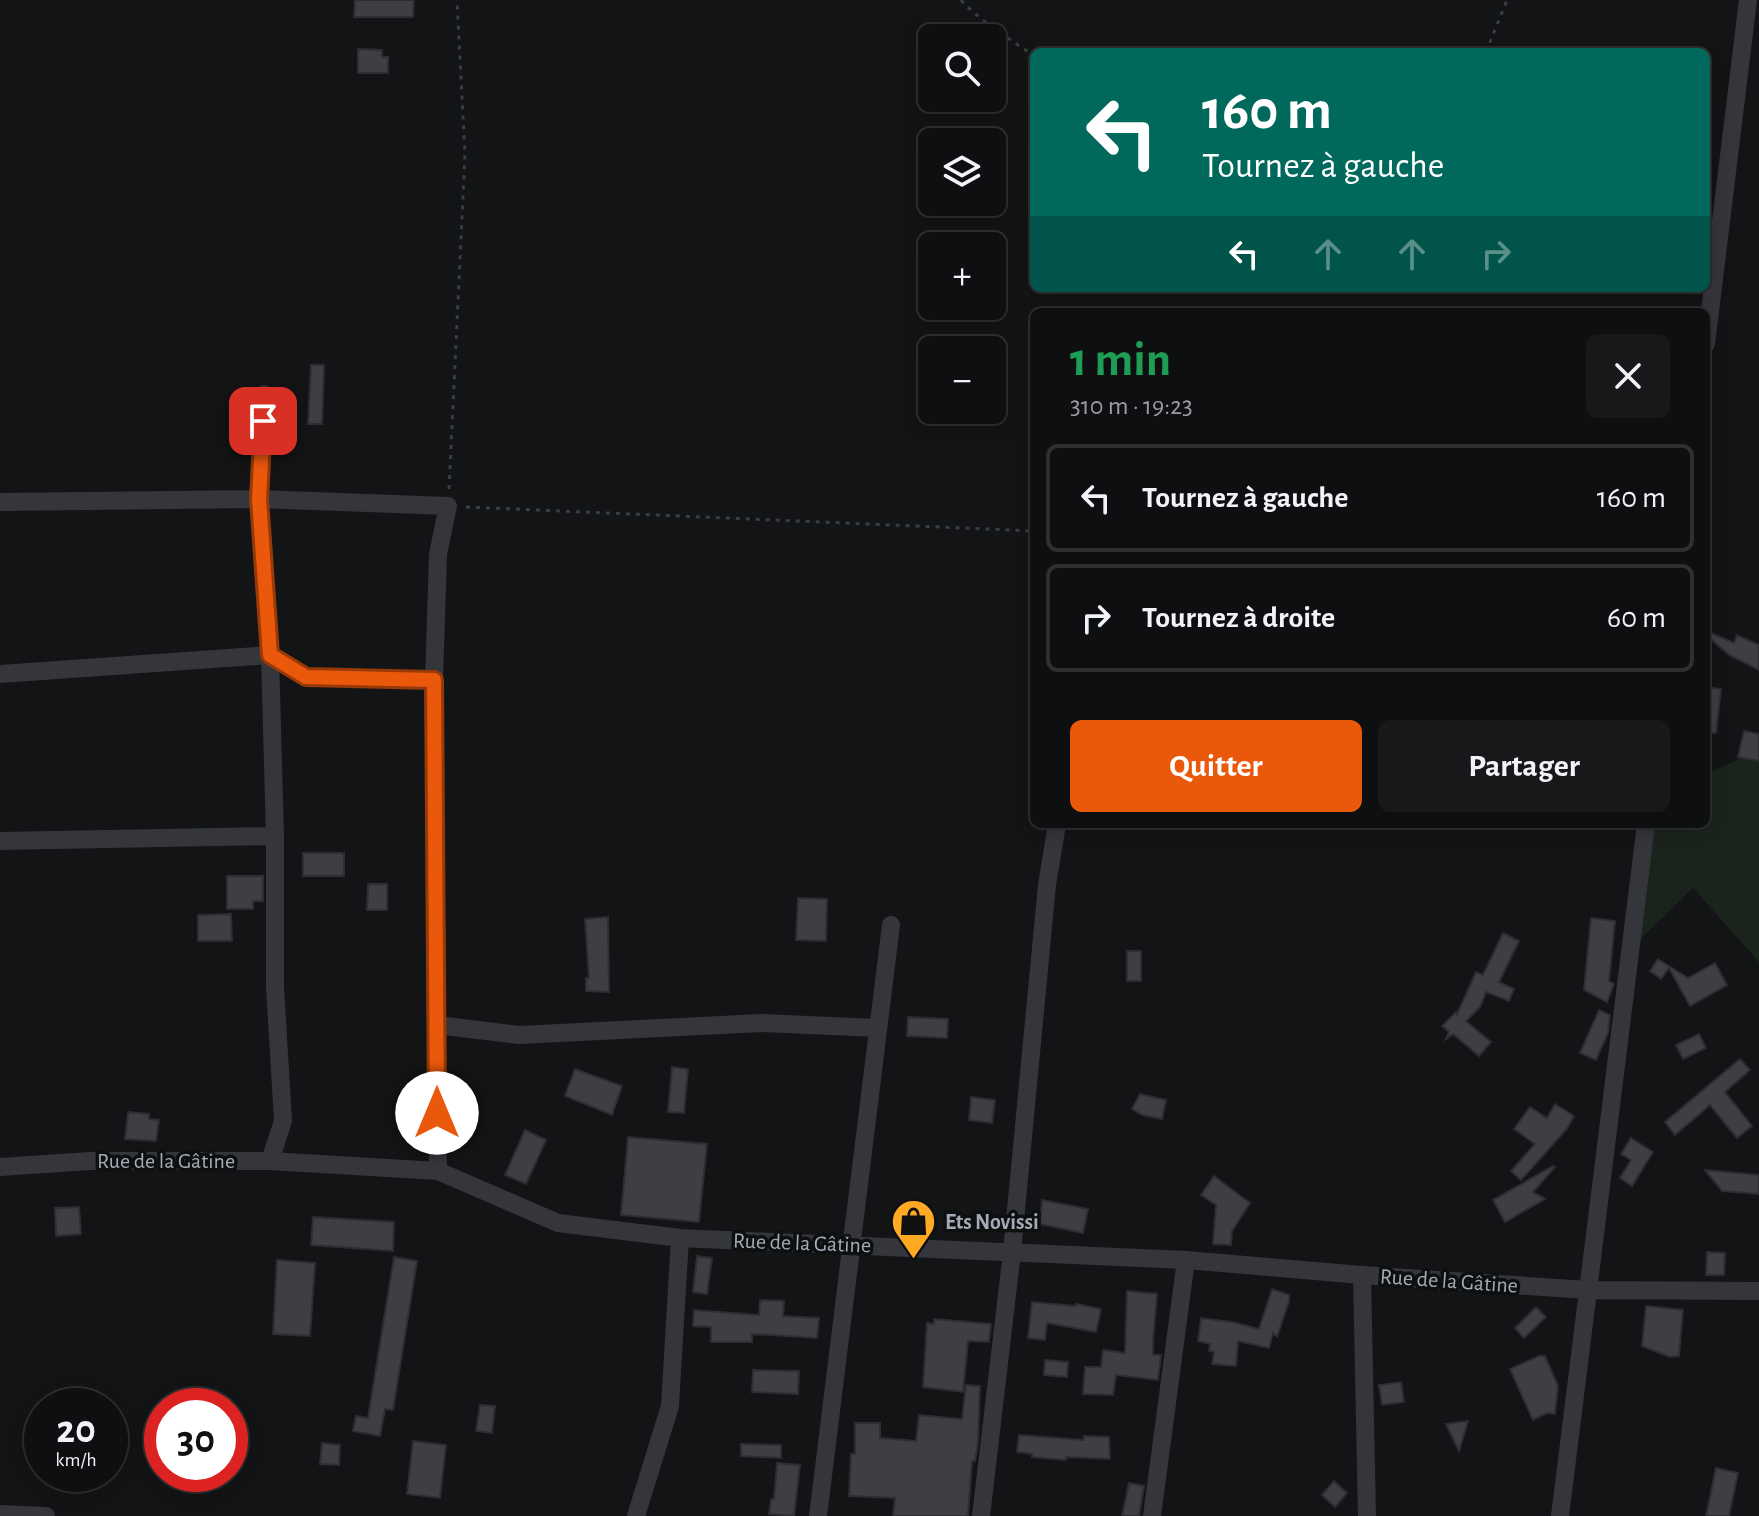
<!DOCTYPE html>
<html lang="fr">
<meta charset="utf-8">
<style>
:root{--surface:#0e0f10;--page:#171819;--text:#f1f3f6;--muted:#9b9c9f;--line:#2e2f30;--accent:#ea580c}
body{margin:0;font-family:"Alegreya Sans",sans-serif;background:var(--page);color:var(--text);height:100vh;display:flex;flex-direction:column;font-size:30px;white-space:nowrap}
*{box-sizing:border-box;margin:0}
p{font-size:26px;color:var(--muted)}
.icon{flex:none;width:44px;height:44px;fill:none;stroke:currentColor;stroke-width:2;stroke-linecap:round;stroke-linejoin:round}
.map{position:relative;flex:1;overflow:hidden}
.panel{position:absolute;left:1030px;top:308px;width:680px;height:520px;display:flex;flex-direction:column;background:var(--surface);border-radius:12px;box-shadow:0 4px 20px #0003,0 0 0 2px var(--line)}
.panel>*{flex:none}
.top-card{position:absolute;left:1030px;top:48px;width:680px;height:244px;border-radius:12px;box-shadow:0 4px 20px #0003,0 0 0 2px var(--line);background:#00695c;color:#fff;overflow:hidden}
.controls{position:absolute;left:918px;top:24px;display:grid;gap:16px}
.controls a{display:grid;place-items:center;width:88px;height:88px;border-radius:12px;background:var(--surface);box-shadow:0 4px 20px #0003,0 0 0 2px var(--line);font-size:40px}
.speed{position:absolute;left:24px;top:1388px;display:flex;gap:16px;font-size:40px;font-weight:700;text-align:center}
.speed>*{display:grid;place-content:center;width:104px;height:104px;border-radius:50%;background:var(--surface);box-shadow:0 4px 20px #0003,0 0 0 2px var(--line);line-height:1}
.speed small{font-size:20px;font-weight:400}
.speed .limit{border:12px solid #d22;background:#fff;color:#111}
.pin{position:absolute;display:grid;place-items:center;width:68px;height:68px;color:#fff;margin:-34px;border-radius:16px;box-shadow:0 4px 12px #0006}
.me{position:absolute;width:88px;margin:-44px;rotate:0deg;stroke-linejoin:round;filter:drop-shadow(0 0 6px #0008)}
.turn{display:flex;align-items:center;gap:28px;height:168px;padding:0 40px;font-size:36px}
.turn .icon{width:104px;height:104px;stroke-width:2.5}
.turn b{display:block;font-size:56px;line-height:68px}
.lanes{display:flex;align-items:center;height:76px;padding:0 40px;background:#0003;justify-content:center;gap:40px;direction:ltr}
.lanes .off{opacity:.35}
.round{display:grid;place-items:center;flex:none;width:84px;height:84px;border-radius:12px;background:var(--page)}
.summary{display:flex;align-items:center;justify-content:space-between;height:136px;padding:0 40px}
h1{font-size:48px;font-weight:700;line-height:60px;color:#1e9e55}
.primary-button{display:flex;gap:16px;margin-top:auto;padding:16px 40px}
.primary-button a{flex:1;height:92px;border-radius:12px;background:var(--accent);color:#fff;font-size:32px;font-weight:700;line-height:92px;text-align:center}
.primary-button a+a{background:var(--page);color:var(--text)}
ul{padding:0;list-style:none}
li{display:flex;align-items:center;gap:24px;height:108px;margin:0 16px 12px;padding:0 24px;border:4px solid var(--line);border-radius:12px}
li div{flex:1}
li b{display:block;font-size:30px}
li em{font-style:normal}
.map>svg:first-child{display:block}
.green{fill:#1b241c}
.building{fill:#3d3f43;stroke:#2d2d32;stroke-width:2}
.lines{fill:none;stroke-linecap:round;stroke-linejoin:round}
.path{stroke:#3a3d42;stroke-width:3;stroke-dasharray:4 6;stroke-linecap:butt}
.street{stroke:#34363b;stroke-width:18}
.route-casing{stroke:#983908;stroke-width:20}
.route{stroke:#ea580c;stroke-width:14}
.labels{text-anchor:middle;dominant-baseline:central;stroke-width:7;stroke-linejoin:round;paint-order:stroke}
.street-label{font-size:22px;fill:#a4abb7;stroke:#0e0f10}
.poi-label{font-size:22px;font-weight:bold;fill:#a4abb7;stroke:#0e0f10;text-anchor:start}
</style>
<div class="map">
<svg width="1759" height="1516" viewBox="0 0 1759 1516">
<rect width="100%" height="100%" fill="#131415"/>
<!-- green -->
<path class="green" d="M 1759,750 L 1759,962 L 1693,888 L 1630,949 L 1646,824 L 1706,824 L 1706,774 Z"/>
<!-- building -->
<path class="building" d="M 355,0 L 414,0 L 413,17 L 354,17 Z
M 358,49 L 382,50 L 382,57 L 388,57 L 388,73 L 358,73 Z
M 311,365 L 324,365 L 322,424 L 308,424 Z
M 1706,631 L 1734,643 L 1737,635 L 1759,645 L 1759,670 L 1729,655 L 1706,635 Z
M 1706,687 L 1721,689 L 1716,733 L 1706,733 Z
M 1744,731 L 1759,734 L 1759,761 L 1738,757 Z
M 303,853 L 344,853 L 344,876 L 303,876 Z
M 227,876 L 263,876 L 263,901 L 253,901 L 253,909 L 227,909 Z
M 368,884 L 387,884 L 387,910 L 367,910 Z
M 798,898 L 827,899 L 826,941 L 796,940 Z
M 231,914 L 232,941 L 198,941 L 198,915 Z
M 608,917 L 609,992 L 586,991 L 586,978 L 589,978 L 585,919 Z
M 1591,918 L 1615,921 L 1609,981 L 1614,984 L 1607,1002 L 1584,990 Z
M 1503,933 L 1519,941 L 1499,982 L 1514,989 L 1509,1001 L 1486,992 L 1480,1007 L 1466,1021 L 1491,1042 L 1479,1056 L 1453,1034 L 1446,1039 L 1449,1032 L 1442,1026 L 1456,1012 L 1457,1014 L 1476,972 L 1483,975 Z
M 1127,951 L 1141,951 L 1141,981 L 1127,981 Z
M 1658,959 L 1688,978 L 1715,963 L 1727,985 L 1690,1006 L 1669,968 L 1661,979 L 1650,971 Z
M 1599,1010 L 1610,1015 L 1608,1033 L 1596,1060 L 1580,1053 Z
M 908,1017 L 948,1019 L 947,1038 L 907,1036 Z
M 1699,1034 L 1706,1048 L 1683,1059 L 1676,1045 Z
M 1740,1059 L 1750,1070 L 1725,1092 L 1752,1126 L 1737,1138 L 1710,1105 L 1675,1135 L 1665,1122 Z
M 672,1067 L 688,1069 L 684,1113 L 668,1112 Z
M 575,1069 L 622,1086 L 612,1115 L 565,1096 Z
M 1140,1094 L 1166,1100 L 1162,1119 L 1142,1115 L 1132,1109 Z
M 971,1097 L 995,1100 L 992,1123 L 969,1120 Z
M 1555,1104 L 1574,1116 L 1566,1130 L 1521,1180 L 1511,1171 L 1535,1144 L 1514,1129 L 1530,1107 L 1547,1118 Z
M 128,1112 L 149,1114 L 149,1119 L 159,1120 L 156,1141 L 125,1139 Z
M 525,1130 L 546,1140 L 526,1184 L 505,1175 Z
M 628,1137 L 707,1144 L 699,1222 L 621,1215 Z
M 1631,1138 L 1653,1152 L 1632,1186 L 1620,1178 L 1631,1160 L 1621,1154 Z
M 1553,1166 L 1555,1167 L 1533,1192 L 1545,1199 L 1505,1222 L 1493,1200 Z
M 1705,1170 L 1759,1175 L 1759,1194 L 1722,1191 Z
M 1214,1176 L 1250,1203 L 1232,1231 L 1231,1245 L 1213,1244 L 1216,1205 L 1201,1195 Z
M 1042,1200 L 1088,1209 L 1083,1233 L 1040,1224 Z
M 79,1207 L 81,1234 L 56,1236 L 55,1208 Z
M 313,1217 L 394,1222 L 393,1251 L 311,1245 Z
M 1707,1252 L 1725,1253 L 1724,1275 L 1706,1275 Z
M 697,1256 L 712,1258 L 707,1294 L 693,1292 Z
M 394,1257 L 417,1261 L 393,1410 L 385,1409 L 380,1436 L 353,1431 L 356,1416 L 368,1418 Z
M 277,1260 L 315,1263 L 310,1336 L 273,1334 Z
M 1272,1289 L 1289,1295 L 1289,1301 L 1277,1337 L 1273,1333 L 1269,1348 L 1238,1341 L 1236,1366 L 1212,1364 L 1214,1352 L 1209,1351 L 1210,1344 L 1198,1341 L 1201,1318 L 1232,1322 L 1259,1329 Z
M 1127,1291 L 1157,1294 L 1153,1341 L 1153,1355 L 1161,1355 L 1158,1380 L 1116,1375 L 1113,1395 L 1083,1394 L 1085,1367 L 1101,1367 L 1103,1350 L 1125,1353 Z
M 760,1300 L 784,1301 L 783,1316 L 819,1318 L 817,1338 L 752,1334 L 752,1342 L 711,1342 L 711,1327 L 693,1326 L 694,1310 L 759,1315 Z
M 1032,1302 L 1075,1306 L 1076,1304 L 1101,1309 L 1096,1332 L 1047,1323 L 1045,1340 L 1028,1338 Z
M 1646,1306 L 1683,1310 L 1679,1356 L 1670,1357 L 1642,1346 Z
M 1536,1307 L 1546,1317 L 1524,1338 L 1515,1328 Z
M 934,1319 L 991,1324 L 989,1342 L 968,1341 L 963,1392 L 923,1387 L 927,1323 L 934,1324 Z
M 1539,1356 L 1545,1356 L 1558,1386 L 1555,1414 L 1547,1413 L 1533,1420 L 1510,1369 Z
M 1045,1360 L 1068,1362 L 1067,1377 L 1044,1375 Z
M 753,1370 L 799,1371 L 798,1394 L 752,1392 Z
M 1401,1382 L 1404,1402 L 1382,1405 L 1379,1385 Z
M 966,1385 L 980,1386 L 978,1442 L 975,1461 L 972,1461 L 968,1516 L 893,1516 L 895,1498 L 849,1496 L 851,1454 L 855,1454 L 855,1423 L 880,1423 L 880,1438 L 916,1441 L 919,1415 L 962,1419 Z
M 480,1405 L 495,1406 L 492,1433 L 476,1431 Z
M 1468,1421 L 1459,1451 L 1446,1424 Z
M 1019,1435 L 1084,1440 L 1084,1436 L 1109,1437 L 1110,1459 L 1066,1457 L 1066,1460 L 1032,1457 L 1032,1454 L 1017,1452 Z
M 413,1441 L 446,1445 L 440,1498 L 407,1494 Z
M 322,1443 L 340,1445 L 339,1465 L 320,1464 Z
M 741,1444 L 781,1445 L 781,1458 L 741,1456 Z
M 777,1463 L 800,1465 L 794,1516 L 769,1514 L 771,1499 L 774,1499 Z
M 1716,1468 L 1738,1473 L 1729,1516 L 1706,1516 Z
M 1334,1481 L 1347,1493 L 1335,1507 L 1322,1495 Z
M 1129,1483 L 1144,1486 L 1139,1516 L 1122,1516 Z"/>
<g class="lines">
<!-- path -->
<path class="path" d="M 961,0 C 981,22 1009,38 1034,56
M 1486,52 L 1507,0
M 449,489 L 465,155 L 457,0
M 466,507 L 1034,531"/>
<!-- street -->
<path class="street" d="M 1706,344 L 1748,0
M 264,394 L 259,499 L 270,655 L 275,836 L 275,987 L 283,1121 L 270,1161
M 0,502 L 259,499 L 448,506 L 438,554 L 434,680 L 438,1171
M 0,674 L 270,655 L 306,677 L 434,680
M 0,841 L 275,836
M 437,1025 L 519,1035 L 761,1023 L 878,1028
M 0,1167 L 90,1161 L 270,1161 L 438,1171 L 558,1223 L 680,1238 L 1186,1260 L 1362,1275 L 1588,1290 L 1759,1291
M 1362,1275 L 1367,1516
M 0,1514 L 46,1516
M 636,1516 L 670,1406 L 680,1238
M 818,1516 L 891,925
M 981,1516 L 1012,1252 L 1047,885 L 1057,824
M 1152,1516 L 1186,1260
M 1560,1516 L 1646,824"/>
</g>
<g class="lines">
<defs>
<path id="route" d="M 263,421 L 259,499 L 270,655 L 306,677 L 434,680 L 437,1113"/>
</defs>
<!-- route casing -->
<use href="#route" class="route-casing"/>
<!-- route -->
<use href="#route" class="route"/>
</g>
<!-- icons -->
<defs>
<symbol id="shop-pin" viewBox="-11 -11 22 30"><path d="M0 17L-7.5 6A9.5 9.5 0 1 1 7.5 6Z" fill="#fa2" stroke="#0e0f10"/><path d="M-5-2.5h2.3a2.7 3.5 0 0 1 5.4 0H5L5.5 6h-11ZM-1.5-2.5h3a1.5 2.3 0 0 0-3 0Z" fill="#111"/></symbol>
</defs>
<g fill-rule="evenodd">
<use href="#shop-pin" x="888" y="1196" width="51" height="69"/>
</g>
<g class="labels">
<!-- street labels -->
<g class="street-label">
<text x="166" y="1161">Rue de la Gâtine</text>
<text transform="translate(802 1243) rotate(2)">Rue de la Gâtine</text>
<text transform="translate(1449 1281) rotate(4)">Rue de la Gâtine</text>
</g>
<!-- poi labels -->
<g class="poi-label">
<text x="945" y="1222">Ets Novissi</text>
</g>
</g>
</svg>
<div class="controls">
<a><svg class="icon" aria-label="search" viewBox="0 0 24 24"><circle cx="10" cy="10" r="6"/><path d="M15 15l6 6"/></svg></a>
<a><svg class="icon" aria-label="layers" viewBox="0 0 24 24"><path d="M12 4l9 5-9 5-9-5zM3 14l9 5 9-5"/></svg></a>
<a>+</a>
<a>−</a>
</div>
<div class="speed"><div>20<small>km/h</small></div><div class="limit">30</div></div>
<div class="pin" style="left:263px;top:421px;background:#d93025"><svg class="icon" aria-label="arrive" viewBox="0 0 24 24"><path d="M6 21V4h12l-3 4 3 4H6"/></svg></div>
<svg class="me" style="left:437px;top:1113px" viewBox="-20 -20 40 40"><circle r="19" fill="#fff"/><path d="M0-13L10 11 0 6-10 11z" fill="#ea580c"/></svg>
<div class="top-card">
<div class="turn"><svg class="icon" aria-label="left" viewBox="0 0 24 24"><path d="M17 20v-9H6M10 6l-5 5 5 5"/></svg><div><b>160 m</b>Tournez à gauche</div></div>
<div class="lanes"><svg class="icon" aria-label="left" viewBox="0 0 24 24"><path d="M17 20v-9H6M10 6l-5 5 5 5"/></svg><svg class="icon off" aria-label="ahead" viewBox="0 0 24 24"><path d="M12 20V5M6 11l6-6 6 6"/></svg><svg class="icon off" aria-label="ahead" viewBox="0 0 24 24"><path d="M12 20V5M6 11l6-6 6 6"/></svg><svg class="icon off" aria-label="right" viewBox="0 0 24 24"><path d="M7 20v-9h11M14 6l5 5-5 5"/></svg></div>
</div>
<section class="panel">
<div class="summary"><div><h1>1 min</h1><p>310 m · 19:23</p></div><a class="round"><svg class="icon" aria-label="close" viewBox="0 0 24 24"><path d="M6 6l12 12M18 6L6 18"/></svg></a></div>
<ul>
<li><svg class="icon" aria-label="left" viewBox="0 0 24 24"><path d="M17 20v-9H6M10 6l-5 5 5 5"/></svg><div><b>Tournez à gauche</b></div><em>160 m</em></li>
<li><svg class="icon" aria-label="right" viewBox="0 0 24 24"><path d="M7 20v-9h11M14 6l5 5-5 5"/></svg><div><b>Tournez à droite</b></div><em>60 m</em></li>
</ul>
<div class="primary-button"><a>Quitter</a><a>Partager</a></div>
</section>
</div>
